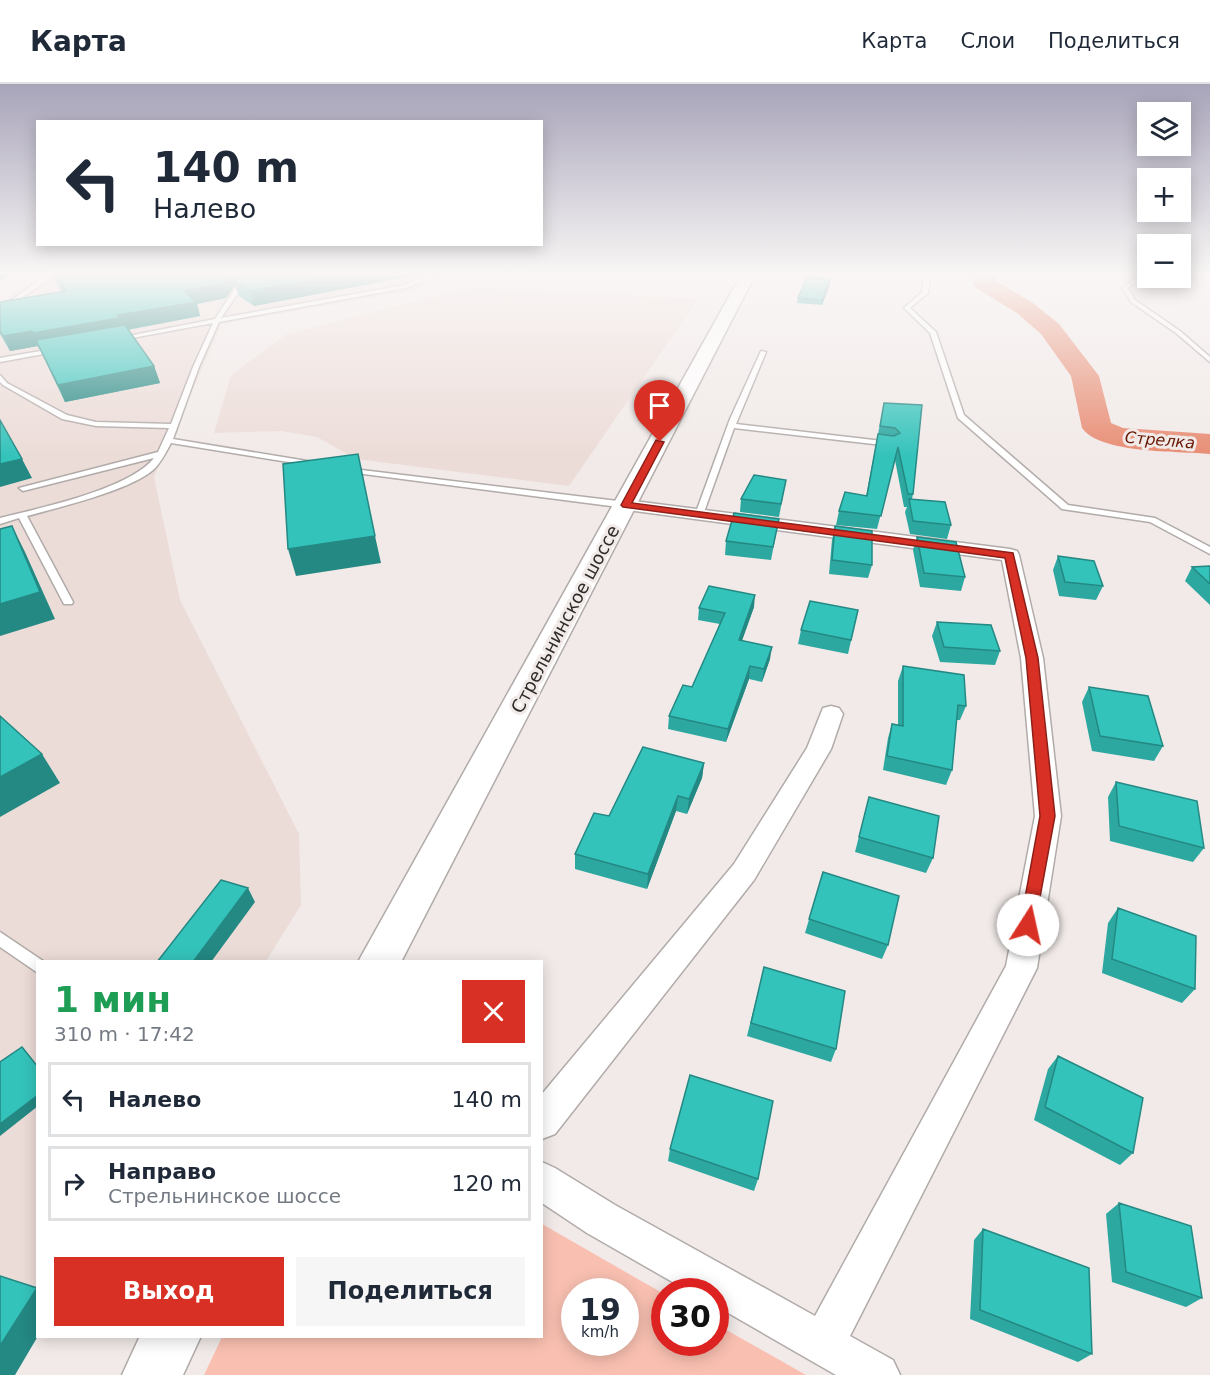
<!DOCTYPE html>
<html lang="ru">
<meta charset="utf-8">
<style>
:root{--surface:#fff;--page:#f6f6f7;--text:#1f2937;--muted:#747a83;--line:#e0e1e3;--accent:#d93025}
body{margin:0;font-family:"DejaVu Sans",sans-serif;background:var(--page);color:var(--text);height:100vh;display:flex;flex-direction:column;font-size:22px;white-space:nowrap}
*{box-sizing:border-box;margin:0}
p{font-size:20px;color:var(--muted)}
.icon{flex:none;width:33px;height:33px;fill:none;stroke:currentColor;stroke-width:2;stroke-linecap:round;stroke-linejoin:round}
.map{position:relative;flex:1;overflow:hidden}
.drawer{position:absolute;left:36px;top:876px;width:507px;height:378px;display:flex;flex-direction:column;background:var(--surface);border-radius:0px;box-shadow:0 3px 15px #0003}
.drawer>*{flex:none}
.hud{position:absolute;left:36px;top:36px;width:507px;height:126px;border-radius:0px;box-shadow:0 3px 15px #0003;background:#fff;color:var(--text);overflow:hidden}
.tools{position:absolute;left:1137px;top:18px;display:grid;gap:12px}
.tools a{display:grid;place-items:center;width:54px;height:54px;border-radius:0px;background:var(--surface);box-shadow:0 3px 15px #0003;font-size:30px}
.speed{position:absolute;left:561px;top:1194px;display:flex;gap:12px;font-size:30px;font-weight:700;text-align:center}
.speed>*{display:grid;place-content:center;width:78px;height:78px;border-radius:50%;background:var(--surface);box-shadow:0 3px 15px #0003;line-height:1}
.speed small{font-size:15px;font-weight:400}
.speed .limit{border:9px solid #d22;background:#fff;color:#111}
.pin{position:absolute;display:grid;place-items:center;width:51px;height:51px;color:#fff;margin:-62px -26px;border-radius:50% 50% 50% 0;rotate:-45deg;box-shadow:0 0 6px #0007}
.pin .icon{rotate:45deg}
.me{position:absolute;width:66px;margin:-33px;rotate:10deg;stroke-linejoin:round;filter:drop-shadow(0 0 4px #0008)}
.turn{display:flex;align-items:center;gap:21px;height:126px;padding:0 18px;font-size:27px}
.turn .icon{width:78px;height:78px;stroke-width:2.5}
.turn b{display:block;font-size:42px;line-height:51px}
.round{display:grid;place-items:center;flex:none;width:63px;height:63px;border-radius:0px;background:var(--page)}
.summary{display:flex;align-items:center;justify-content:space-between;height:102px;padding:0 18px}
h1{font-size:36px;font-weight:700;line-height:45px;color:#1e9e55}
.button{display:flex;gap:12px;margin-top:auto;padding:12px 18px}
.button a{flex:1;height:69px;border-radius:0px;background:var(--accent);color:#fff;font-size:24px;font-weight:700;line-height:69px;text-align:center}
.button a+a{background:var(--page);color:var(--text)}
ul{padding:0;list-style:none}
li{display:flex;align-items:center;gap:18px;height:75px;margin:0 12px 9px;padding:0 6px;border:3px solid var(--line);border-radius:0px}
li div{flex:1}
li b{display:block;font-size:22px}
li em{font-style:normal}
header{display:flex;align-items:center;gap:36px;box-sizing:border-box;height:84px;padding:0 30px;background:var(--surface);border-bottom:2px solid var(--line)}
header strong{font-size:28px}
nav{display:flex;gap:33px;margin-inline-start:auto;font-size:21px}
.map>svg:first-child{display:block}
.built{fill:#ecdcd8}
.green{fill:#f9c0b1;fill-rule:evenodd}
.lines{fill:none;stroke-linecap:round;stroke-linejoin:round}
.river{fill:#e88d74;fill-rule:evenodd}
.service-casing{stroke:#b1aba9;stroke-width:3}
.minor-casing{stroke:#b1aba9;stroke-width:3}
.secondary-casing{stroke:#b1aba9;stroke-width:3}
.service{fill:#fff;fill-rule:evenodd}
.minor{fill:#fff;fill-rule:evenodd}
.secondary{fill:#fff;fill-rule:evenodd}
.wall{fill:#2da8a1}
.shaded-wall{fill:#248883}
.building{fill:#34c3bb;stroke:#248883;stroke-width:1.5}
.route{fill:#d93025;stroke:#8d1f18;stroke-width:1.5}
.labels{text-anchor:middle;dominant-baseline:central;stroke-width:6;stroke-linejoin:round;paint-order:stroke}
.far-water-label{font-size:16px;font-style:italic;fill:#681700;stroke:#f1eae8}
.street-label{font-size:18px;fill:#2d2b2a;stroke:#f1eae8}
</style>
<header>
<strong>Карта</strong>
<nav><a>Карта</a><a>Слои</a><a>Поделиться</a></nav>
</header>
<div class="map">
<svg width="1210" height="1291" viewBox="0 0 1210 1291">
<rect width="100%" height="100%" fill="#f1eae8"/>
<!-- built -->
<path class="built" d="M 41,191 L 448,191 L 413,207 L 222,240 L 154,393 L 180,516 L 299,750 L 301,821 L 266,877 L 38,878 L 37,1248 L 0,1291 L 0,219 Z
M 472,203 L 698,215 L 569,402 L 356,375 L 317,353 L 282,347 L 214,349 L 231,291 L 285,251 Z"/>
<!-- green -->
<path class="green" d="M 542,1140 L 664,1210 L 664,1258 L 716,1258 L 716,1240 L 806,1291 L 204,1291 L 222,1253 L 542,1252 ZM 574,1208 L 626,1208 L 626,1258 L 574,1258 Z"/>
<g class="lines">
<!-- river -->
<path class="river" d="M 975,191 L 997,191 L 996,197 L 1033,219 L 1059,240 L 1099,292 L 1111,339 L 1123,344 L 1210,350 L 1210,370 C 1179,367 1100,370 1082,344 L 1071,292 L 1041,250 L 1017,229 L 976,204 L 973,199 Z"/>
<defs>
<path id="service" d="M 47,191 L 54,191 L 0,229 L 0,224 Z
M 244,191 L 250,191 L 221,234 L 405,201 L 429,191 L 437,191 L 406,204 L 219,238 L 199,283 L 173,355 L 313,378 L 317,380 L 313,382 L 171,359 C 166,368 161,379 153,386 C 128,407 60,423 27,432 L 73,518 L 72,520 L 64,520 L 19,434 L 0,440 L 0,434 C 40,424 130,405 154,374 L 23,407 L 19,404 L 158,368 L 169,344 L 96,342 L 62,335 L 3,301 L 0,298 L 0,291 L 7,299 L 67,331 L 96,338 L 171,340 L 193,283 L 213,239 L 116,257 L 113,255 L 215,235 Z
M 924,191 L 930,191 L 928,209 L 910,224 L 936,248 L 964,331 L 1068,421 L 1155,434 L 1210,463 L 1210,470 L 1150,438 L 1062,425 L 958,334 L 930,249 L 904,224 L 922,208 Z
M 1140,191 L 1146,191 L 1128,204 L 1135,216 L 1180,247 L 1210,273 L 1210,278 L 1176,249 L 1131,218 L 1122,204 Z
M 58,264 L 61,266 L 60,267 L 0,278 L 0,274 Z
M 761,267 L 766,268 L 736,340 L 891,358 L 895,360 L 891,362 L 734,344 L 703,431 L 696,433 L 695,431 L 730,335 Z
M 345,384 L 626,418 L 630,421 L 626,424 L 348,388 L 344,386 Z
M 0,848 L 43,877 L 38,878 L 38,889 L 0,863 Z"/>
<path id="minor" d="M 626,416 L 1010,465 L 1017,467 L 1019,471 L 1043,574 L 1061,732 L 1037,884 L 850,1252 L 893,1276 L 900,1291 L 836,1291 L 716,1222 L 716,1208 L 690,1208 L 587,1149 L 542,1119 L 542,1078 L 555,1084 L 615,1121 L 815,1232 L 1006,882 L 1035,732 L 1021,574 L 1002,476 L 620,425 L 617,421 L 620,417 Z
M 831,622 L 839,624 L 843,630 L 831,665 L 754,796 L 555,1050 L 542,1055 L 542,1010 L 734,780 L 807,664 L 823,624 Z"/>
<path id="secondary" d="M 741,191 L 755,191 L 401,878 L 358,878 Z
M 140,1252 L 201,1252 L 183,1291 L 122,1291 Z"/>
</defs>
<!-- service casing -->
<use href="#service" class="service-casing"/>
<!-- minor casing -->
<use href="#minor" class="minor-casing"/>
<!-- secondary casing -->
<use href="#secondary" class="secondary-casing"/>
<!-- service -->
<use href="#service" class="service"/>
<!-- minor -->
<use href="#minor" class="minor"/>
<!-- secondary -->
<use href="#secondary" class="secondary"/>
</g>
<!-- wall -->
<path class="wall" d="M 53,191 L 417,191 L 254,222 L 239,212 L 235,201 L 226,214 L 197,220 L 200,232 L 128,246 L 154,282 L 160,299 L 65,318 L 38,262 L 10,267 L 0,250 L 0,218 L 62,208 L 57,200 Z
M 830,200 L 822,221 L 797,219 L 798,214 Z
M 884,319 L 922,321 L 913,410 L 912,415 L 951,441 L 947,455 L 910,450 L 905,428 L 907,423 L 904,423 L 895,376 L 877,445 L 836,441 L 839,427 L 866,412 Z
M 786,396 L 779,433 L 740,428 L 741,415 Z
M 779,435 L 771,476 L 725,471 L 726,457 Z
M 835,442 L 872,481 L 868,494 L 829,490 L 832,456 Z
M 917,453 L 965,493 L 961,507 L 920,503 L 913,466 Z
M 1058,472 L 1103,502 L 1096,516 L 1059,512 L 1053,486 Z
M 1210,482 L 1210,521 L 1185,497 L 1192,483 Z
M 754,523 L 742,556 L 770,575 L 762,598 L 749,595 L 726,658 L 668,645 L 669,632 L 692,603 L 720,540 L 698,536 L 699,524 Z
M 858,526 L 848,570 L 798,560 L 801,546 Z
M 937,538 L 1000,567 L 995,581 L 940,578 L 932,552 Z
M 903,582 L 966,622 L 960,636 L 956,636 L 952,686 L 946,701 L 883,686 L 888,654 L 892,640 L 898,641 L 898,597 Z
M 1089,603 L 1163,662 L 1154,677 L 1092,667 L 1082,618 Z
M 704,679 L 702,694 L 687,730 L 676,727 L 647,805 L 575,785 L 575,770 L 609,732 Z
M 1116,698 L 1204,764 L 1193,778 L 1110,757 L 1108,713 Z
M 869,713 L 933,774 L 926,789 L 855,768 Z
M 823,788 L 888,861 L 882,875 L 805,849 Z
M 1118,824 L 1195,905 L 1182,919 L 1102,889 L 1108,839 Z
M 764,883 L 836,965 L 831,978 L 747,952 Z
M 1058,972 L 1133,1069 L 1120,1081 L 1034,1036 L 1048,985 Z
M 670,1065 L 758,1095 L 754,1107 L 668,1077 Z
M 1119,1119 L 1202,1214 L 1186,1223 L 1112,1198 L 1106,1130 Z
M 983,1145 L 1092,1270 L 1078,1278 L 970,1235 L 974,1156 Z"/>
<!-- shaded-wall -->
<path class="shaded-wall" d="M 0,191 L 9,191 L 0,197 Z
M 229,191 L 242,191 L 235,198 L 235,201 L 226,214 L 197,220 L 200,232 L 124,246 L 39,265 L 33,249 L 118,231 Z
M 341,191 L 417,191 L 254,222 L 250,207 Z
M 830,195 L 830,200 L 822,221 L 822,216 Z
M 32,247 L 38,262 L 10,267 L 3,252 Z
M 154,282 L 160,299 L 65,318 L 58,301 Z
M 22,375 L 32,394 L 0,403 L 0,380 Z
M 12,442 L 25,468 L 55,535 L 0,552 L 0,520 Z
M 375,452 L 381,479 L 296,492 L 288,465 Z
M 755,511 L 754,523 L 738,568 L 739,556 Z
M 772,563 L 770,575 L 762,598 L 764,585 Z
M 750,582 L 749,595 L 726,658 L 728,645 Z
M 42,670 L 60,699 L 0,733 L 0,693 Z
M 704,679 L 702,694 L 687,730 L 689,715 Z
M 678,712 L 676,727 L 647,805 L 648,790 Z
M 248,804 L 255,818 L 211,878 L 193,878 Z
M 38,1011 L 38,1022 L 0,1052 L 0,1040 Z
M 37,1204 L 38,1204 L 38,1252 L 15,1291 L 0,1291 L 0,1262 Z"/>
<!-- building -->
<path class="building" d="M 55,191 L 229,191 L 222,200 L 184,207 L 196,218 L 118,231 L 119,234 L 33,249 L 32,247 L 3,252 L 0,246 L 0,218 L 66,207 Z
M 240,191 L 341,191 L 250,207 L 235,198 Z
M 807,193 L 830,195 L 822,216 L 798,214 Z
M 125,241 L 154,282 L 58,301 L 36,256 Z
M 884,319 L 922,321 L 913,410 L 908,410 L 898,363 L 881,432 L 839,427 L 845,408 L 867,412 L 878,350 L 894,352 L 900,349 L 895,344 L 880,342 Z
M 0,336 L 22,375 L 0,380 Z
M 358,370 L 375,452 L 288,465 L 283,380 Z
M 754,391 L 786,396 L 781,420 L 741,415 Z
M 909,415 L 945,418 L 951,441 L 913,437 Z
M 734,429 L 779,435 L 773,463 L 726,457 Z
M 12,442 L 40,508 L 0,520 L 0,445 Z
M 835,442 L 872,447 L 872,481 L 832,476 Z
M 917,453 L 956,458 L 965,493 L 924,489 Z
M 1058,472 L 1094,477 L 1103,502 L 1065,498 Z
M 1210,482 L 1210,500 L 1192,483 Z
M 709,502 L 755,511 L 739,556 L 772,563 L 764,585 L 750,582 L 728,645 L 669,632 L 683,601 L 692,603 L 725,529 L 699,524 Z
M 810,517 L 858,526 L 851,556 L 801,546 Z
M 937,538 L 991,541 L 1000,567 L 944,563 Z
M 903,582 L 964,591 L 966,622 L 958,621 L 952,686 L 887,672 L 892,640 L 903,642 Z
M 1089,603 L 1148,612 L 1163,662 L 1100,652 Z
M 0,632 L 42,670 L 0,693 Z
M 643,663 L 704,679 L 689,715 L 678,712 L 648,790 L 575,770 L 594,729 L 609,732 Z
M 1116,698 L 1197,717 L 1204,764 L 1119,742 Z
M 869,713 L 939,732 L 933,774 L 859,753 Z
M 823,788 L 899,812 L 888,861 L 809,835 Z
M 221,796 L 248,804 L 193,878 L 157,878 Z
M 1118,824 L 1196,852 L 1195,905 L 1112,875 Z
M 764,883 L 845,907 L 836,965 L 751,939 Z
M 22,963 L 38,983 L 38,1011 L 0,1040 L 0,978 Z
M 1058,972 L 1143,1014 L 1133,1069 L 1045,1023 Z
M 690,991 L 773,1017 L 758,1095 L 670,1065 Z
M 1119,1119 L 1191,1142 L 1202,1214 L 1126,1188 Z
M 983,1145 L 1089,1184 L 1092,1270 L 980,1226 Z
M 0,1192 L 37,1204 L 0,1262 Z"/>
<!-- sky -->
<linearGradient id="sky" x2="0" y2="1"><stop stop-color="#a8a4ba"/><stop offset="0.51" stop-color="#f9f6f5"/><stop offset="1" stop-color="#f9f6f5" stop-opacity="0"/></linearGradient>
<rect width="1210" height="372" fill="url(#sky)"/>
<!-- route -->
<path class="route" d="M 656,356 L 664,358 L 632,419 L 1013,469 L 1038,574 L 1055,732 L 1034,846 L 1028,848 L 1022,846 L 1020,841 L 1040,732 L 1026,574 L 1005,474 L 623,423 L 621,421 Z"/>
<g class="labels">
<!-- far-water labels -->
<g class="far-water-label">
<text transform="translate(1160 356) rotate(5)">Стрелка</text>
</g>
<!-- street labels -->
<g class="street-label">
<text transform="translate(565 535) rotate(-62)">Стрельнинское шоссе</text>
</g>
</g>
</svg>
<div class="tools">
<a><svg class="icon" aria-label="layers" viewBox="0 0 24 24"><path d="M12 4l9 5-9 5-9-5zM3 14l9 5 9-5"/></svg></a>
<a>+</a>
<a>−</a>
</div>
<div class="speed"><div>19<small>km/h</small></div><div class="limit">30</div></div>
<div class="pin" style="left:660px;top:358px;background:#d93025"><svg class="icon" aria-label="arrive" viewBox="0 0 24 24"><path d="M6 21V4h12l-3 4 3 4H6"/></svg></div>
<svg class="me" style="left:1028px;top:841px" viewBox="-20 -20 40 40"><circle r="19" fill="#fff"/><path d="M0-13L10 11 0 6-10 11z" fill="#d93025"/></svg>
<div class="hud">
<div class="turn"><svg class="icon" aria-label="left" viewBox="0 0 24 24"><path d="M17 20v-9H6M10 6l-5 5 5 5"/></svg><div><b>140 m</b>Налево</div></div>
</div>
<section class="drawer">
<div class="summary"><div><h1>1 мин</h1><p>310 m · 17:42</p></div><a class="round" style="background:#d93025;color:#fff"><svg class="icon" aria-label="close" viewBox="0 0 24 24"><path d="M6 6l12 12M18 6L6 18"/></svg></a></div>
<ul>
<li><svg class="icon" aria-label="left" viewBox="0 0 24 24"><path d="M17 20v-9H6M10 6l-5 5 5 5"/></svg><div><b>Налево</b></div><em>140 m</em></li>
<li><svg class="icon" aria-label="right" viewBox="0 0 24 24"><path d="M7 20v-9h11M14 6l5 5-5 5"/></svg><div><b>Направо</b><p>Стрельнинское шоссе</p></div><em>120 m</em></li>
</ul>
<div class="button"><a>Выход</a><a>Поделиться</a></div>
</section>
</div>
